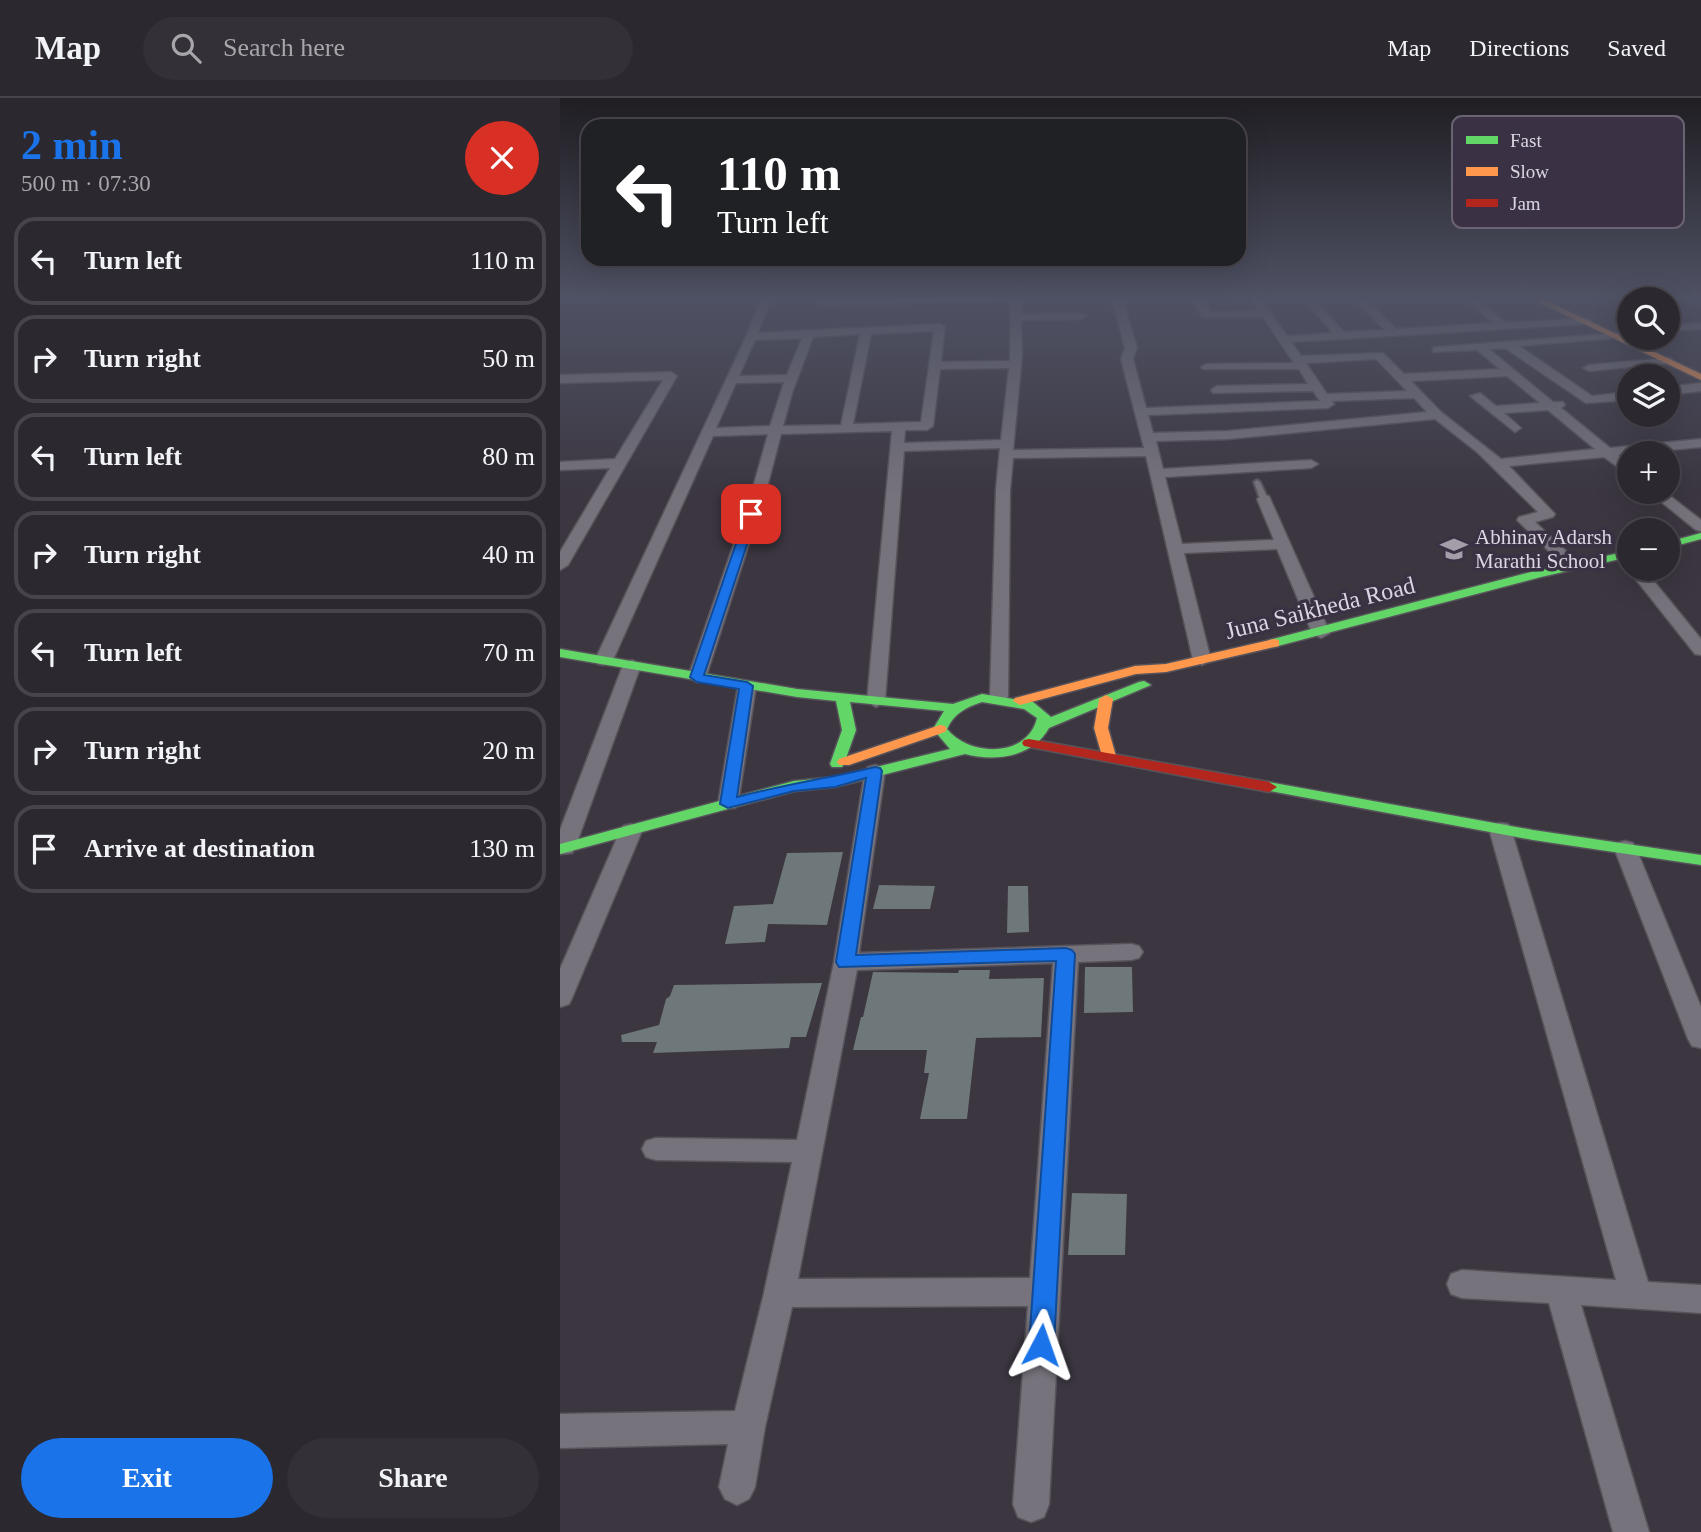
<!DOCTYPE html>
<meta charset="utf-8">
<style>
:root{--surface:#2c2830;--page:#343038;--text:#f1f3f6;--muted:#a6a6ab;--line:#48444c;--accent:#1a73e8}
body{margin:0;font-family:Georgia,serif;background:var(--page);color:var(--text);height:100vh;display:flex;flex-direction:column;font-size:26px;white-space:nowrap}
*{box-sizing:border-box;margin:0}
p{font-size:23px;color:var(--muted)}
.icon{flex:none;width:38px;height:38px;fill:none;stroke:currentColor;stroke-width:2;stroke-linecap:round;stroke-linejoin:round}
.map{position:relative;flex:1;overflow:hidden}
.drawer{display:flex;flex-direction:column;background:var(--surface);width:560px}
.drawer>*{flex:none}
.banner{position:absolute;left:21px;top:21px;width:665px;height:147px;border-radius:21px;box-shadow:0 7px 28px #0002,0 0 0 2px var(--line);background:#202124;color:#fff;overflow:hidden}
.tools{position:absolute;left:1057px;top:189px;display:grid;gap:14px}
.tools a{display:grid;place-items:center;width:63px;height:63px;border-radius:50%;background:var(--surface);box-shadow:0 7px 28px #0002,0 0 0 2px var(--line);font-size:35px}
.pin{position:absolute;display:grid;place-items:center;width:60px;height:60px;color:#fff;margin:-30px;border-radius:14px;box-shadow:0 4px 10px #0006}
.me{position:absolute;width:77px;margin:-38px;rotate:4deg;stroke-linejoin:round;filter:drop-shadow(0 0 5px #0008)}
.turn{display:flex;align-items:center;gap:24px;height:147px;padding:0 21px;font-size:32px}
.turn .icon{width:91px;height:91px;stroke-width:2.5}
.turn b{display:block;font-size:49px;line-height:60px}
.round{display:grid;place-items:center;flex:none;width:74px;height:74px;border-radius:37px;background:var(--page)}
.overview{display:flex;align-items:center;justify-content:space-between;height:119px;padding:0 21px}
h1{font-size:42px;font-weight:700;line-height:52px;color:var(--accent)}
.button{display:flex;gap:14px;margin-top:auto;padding:14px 21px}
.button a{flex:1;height:80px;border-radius:42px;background:var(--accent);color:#fff;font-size:28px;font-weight:700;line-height:80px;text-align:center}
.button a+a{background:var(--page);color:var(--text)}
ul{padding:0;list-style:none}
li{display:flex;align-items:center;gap:21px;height:88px;margin:0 14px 10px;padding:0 7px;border:4px solid var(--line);border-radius:21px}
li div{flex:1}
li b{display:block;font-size:26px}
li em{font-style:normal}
header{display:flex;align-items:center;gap:42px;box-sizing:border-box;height:98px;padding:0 35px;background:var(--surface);border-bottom:2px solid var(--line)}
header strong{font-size:33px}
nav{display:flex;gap:38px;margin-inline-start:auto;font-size:24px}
.search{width:490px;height:63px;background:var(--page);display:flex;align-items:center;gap:18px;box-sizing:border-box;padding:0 24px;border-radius:38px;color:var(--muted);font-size:26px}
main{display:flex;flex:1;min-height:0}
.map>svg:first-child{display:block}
.building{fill:#6e7779}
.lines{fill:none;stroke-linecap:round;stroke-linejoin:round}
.lane-casing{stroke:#57535b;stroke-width:4}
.street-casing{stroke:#57535b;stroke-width:3}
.fast-casing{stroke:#57535b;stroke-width:3}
.slow-casing{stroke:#57535b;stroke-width:3}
.jam-casing{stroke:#57535b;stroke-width:3}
.lane{fill:#77737c;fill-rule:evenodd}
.street{fill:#77737c;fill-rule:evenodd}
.fast{fill:#63d668;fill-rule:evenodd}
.slow{fill:#ff974d;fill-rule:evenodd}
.jam{fill:#b3261e;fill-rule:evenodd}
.route{fill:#1a73e8;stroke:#114b97;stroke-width:2}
.labels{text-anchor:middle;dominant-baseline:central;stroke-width:7;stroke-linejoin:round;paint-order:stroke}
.far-poi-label{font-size:21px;fill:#dbd6e2;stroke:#3a3244;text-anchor:start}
.street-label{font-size:24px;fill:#dbd6e2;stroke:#3a3244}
.key{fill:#3a3244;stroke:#6a6373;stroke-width:2}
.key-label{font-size:19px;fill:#dbd6e2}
</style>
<header>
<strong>Map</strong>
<div class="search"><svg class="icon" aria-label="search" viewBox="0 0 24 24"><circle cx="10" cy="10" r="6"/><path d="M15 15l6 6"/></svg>Search here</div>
<nav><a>Map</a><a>Directions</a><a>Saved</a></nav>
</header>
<main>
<section class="drawer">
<div class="overview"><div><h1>2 min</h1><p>500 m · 07:30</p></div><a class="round" style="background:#d93025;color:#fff"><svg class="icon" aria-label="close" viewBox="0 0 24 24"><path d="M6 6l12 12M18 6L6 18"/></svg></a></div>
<ul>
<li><svg class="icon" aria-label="left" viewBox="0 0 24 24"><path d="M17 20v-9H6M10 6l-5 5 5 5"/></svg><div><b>Turn left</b></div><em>110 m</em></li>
<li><svg class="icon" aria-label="right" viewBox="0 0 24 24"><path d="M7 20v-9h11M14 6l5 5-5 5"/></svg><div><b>Turn right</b></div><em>50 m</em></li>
<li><svg class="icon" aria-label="left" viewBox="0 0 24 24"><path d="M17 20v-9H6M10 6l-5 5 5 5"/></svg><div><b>Turn left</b></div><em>80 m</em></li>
<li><svg class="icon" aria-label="right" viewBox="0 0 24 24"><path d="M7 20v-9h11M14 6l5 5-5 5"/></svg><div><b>Turn right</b></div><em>40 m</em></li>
<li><svg class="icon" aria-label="left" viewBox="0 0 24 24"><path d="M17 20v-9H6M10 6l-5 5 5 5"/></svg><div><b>Turn left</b></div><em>70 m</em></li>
<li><svg class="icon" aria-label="right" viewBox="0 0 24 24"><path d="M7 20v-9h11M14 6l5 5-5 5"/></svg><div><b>Turn right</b></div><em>20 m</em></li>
<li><svg class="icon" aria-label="arrive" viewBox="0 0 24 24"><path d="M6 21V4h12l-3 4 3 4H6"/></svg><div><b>Arrive at destination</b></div><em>130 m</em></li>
</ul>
<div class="button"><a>Exit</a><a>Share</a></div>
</section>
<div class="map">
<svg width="1141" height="1434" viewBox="0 0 1141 1434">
<rect width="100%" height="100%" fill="#3b3640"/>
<!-- building -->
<path class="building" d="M 283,754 L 267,827 L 208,826 L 205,844 L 165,846 L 174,808 L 213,806 L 227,755 Z
M 319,787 L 375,788 L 370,811 L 313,811 Z
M 448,788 L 468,788 L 469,834 L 447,835 Z
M 525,869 L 572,869 L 573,914 L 524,915 Z
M 399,872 L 430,872 L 429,881 L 484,880 L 481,939 L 416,940 L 407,1021 L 360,1021 L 369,975 L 364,975 L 367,952 L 293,952 L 301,919 L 303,919 L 313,874 L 398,875 Z
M 262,885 L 246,939 L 231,939 L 229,950 L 93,955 L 97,944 L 62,944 L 61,937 L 99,927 L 106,901 L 110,898 L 114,887 Z
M 512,1095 L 567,1096 L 565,1157 L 508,1157 Z"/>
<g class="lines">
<defs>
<path id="lane" d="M 697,382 L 700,384 L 708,401 L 707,403 L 700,401 L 694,384 Z"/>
<path id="street" d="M 202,198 L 212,198 L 198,235 L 380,226 L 385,229 L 381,264 L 450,263 L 451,201 L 262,208 L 257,205 L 259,198 L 269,198 L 268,202 L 461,198 L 461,216 L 525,216 L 526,218 L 521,221 L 461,222 L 462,257 L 453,352 L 584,350 L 561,261 L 565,250 L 551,198 L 561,198 L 577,250 L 573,261 L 586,310 L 760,303 L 753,293 L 653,295 L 651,292 L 657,288 L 748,286 L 739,271 L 643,271 L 641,269 L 647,266 L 734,265 L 703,219 L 642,219 L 632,198 L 642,198 L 650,214 L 699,213 L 689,198 L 821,198 L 806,201 L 836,231 L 934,225 L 902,198 L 913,198 L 946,225 L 1027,220 L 1032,223 L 1027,226 L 731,244 L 741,258 L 823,255 L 844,276 L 940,271 L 917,252 L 873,254 L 873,250 L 877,249 L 1060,235 L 1061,237 L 1056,240 L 959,248 L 1032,298 L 1069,294 L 1069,302 L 1026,305 L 945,250 L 929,251 L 993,304 L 1003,304 L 1005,307 L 1001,310 L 1050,350 L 1141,341 L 1141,349 L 1058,357 L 1069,366 L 1069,377 L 1044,359 L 949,368 L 995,416 L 993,419 L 975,424 L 1018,464 L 1020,467 L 1012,472 L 1006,470 L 957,422 L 959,419 L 978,414 L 917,354 L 875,321 L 668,341 L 596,343 L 603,371 L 751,362 L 758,366 L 751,370 L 605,379 L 622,446 L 714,442 L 697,401 L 704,397 L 709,398 L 770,535 L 761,540 L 752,535 L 717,451 L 624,455 L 651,562 L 642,567 L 633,562 L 586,358 L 453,360 L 450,392 L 448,599 L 439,605 L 430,599 L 436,392 L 440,350 L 344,353 L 325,603 L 316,609 L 307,603 L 332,333 L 221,336 L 206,393 L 146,579 L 137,584 L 128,579 L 192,393 L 208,336 L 153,338 L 53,562 L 44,567 L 38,566 L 35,562 L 186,239 ZM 795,202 L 825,232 L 784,234 L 755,203 ZM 745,203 L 773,235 L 727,238 L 704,205 ZM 374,233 L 361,324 L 293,326 L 311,236 ZM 300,236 L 281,327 L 223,328 L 232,295 L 253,239 ZM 242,240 L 227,277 L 179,278 L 195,242 ZM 816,261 L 847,293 L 767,296 L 746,265 ZM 449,270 L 441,342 L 344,345 L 345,332 L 367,332 L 373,328 L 380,271 ZM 947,278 L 980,305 L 936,308 L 920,295 L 910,298 L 955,334 L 961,330 L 944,315 L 988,312 L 1035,351 L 941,361 L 881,314 L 851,283 ZM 224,284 L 210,328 L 156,330 L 176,285 ZM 854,300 L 867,314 L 668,333 L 593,335 L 588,317 L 768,310 L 774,306 L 772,303 Z
M 1135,198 L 1141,198 L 1141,202 Z
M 1141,225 L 1141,231 L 1108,233 L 1108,227 Z
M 1108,260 L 1112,261 L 1112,265 L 1029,273 L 1023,270 L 1029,267 Z
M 111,274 L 117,278 L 8,467 L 0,472 L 0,454 L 50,370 L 0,372 L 0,364 L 55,361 L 103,282 L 0,285 L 0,277 Z
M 1141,285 L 1141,293 L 1108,297 L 1108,289 Z
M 1089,394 L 1105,394 L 1141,422 L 1141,433 L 1136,432 Z
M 1069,469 L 1084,471 L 1141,541 L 1141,557 L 1135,556 L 1070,474 Z
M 72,562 L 81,567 L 15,750 L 12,755 L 0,756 L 0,732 L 63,567 Z
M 187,583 L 196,588 L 178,706 L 175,710 L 161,710 L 158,706 L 178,588 Z
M 315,667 L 322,669 L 325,673 L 299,855 L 571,846 L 579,848 L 583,854 L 579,860 L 571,862 L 518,864 L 489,1406 L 484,1419 L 471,1424 L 458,1419 L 453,1406 L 468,1208 L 232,1209 L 205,1329 L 195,1389 L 189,1401 L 177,1407 L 165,1401 L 159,1389 L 168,1346 L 0,1350 L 0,1316 L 175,1313 L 204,1195 L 232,1064 L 96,1062 L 86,1059 L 82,1051 L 86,1043 L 96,1040 L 237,1042 L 274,864 L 305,673 L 308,669 ZM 493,865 L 470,1180 L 238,1181 L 297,872 Z
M 940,725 L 948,726 L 951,731 L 1088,1184 L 1141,1187 L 1141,1215 L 1021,1207 L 1089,1434 L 1053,1434 L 989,1205 L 902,1200 L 891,1196 L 887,1186 L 891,1176 L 902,1172 L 1056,1182 L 929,731 L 932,726 Z
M 71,726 L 79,728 L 82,733 L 12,900 L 9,906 L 0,909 L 0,871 L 60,733 L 63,728 Z
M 1065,743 L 1073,745 L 1076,750 L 1141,909 L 1141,950 L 1132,948 L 1128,941 L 1054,750 L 1057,745 Z"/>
<path id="fast" d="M 1141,435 L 1141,441 L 1108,450 L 1108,444 Z
M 1069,453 L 1069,459 L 981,479 L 714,549 L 707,545 L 709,542 L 975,473 Z
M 0,551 L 237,591 L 393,606 L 422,596 L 473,604 L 491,619 L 579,584 L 584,583 L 591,587 L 489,630 C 473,659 435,664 405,656 L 275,689 L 235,693 L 0,756 L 0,746 L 234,683 L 275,679 L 390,651 L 373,631 L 384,613 L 290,604 L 296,632 L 284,666 L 282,669 L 272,669 L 270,666 L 282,632 L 276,603 L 237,599 L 0,559 ZM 422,604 L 464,611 L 477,620 C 468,660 409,659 387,631 C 394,615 407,609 422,604 Z
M 709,684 L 973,732 L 1141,757 L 1141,767 L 973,742 L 704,692 L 701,689 L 704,686 Z"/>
<path id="slow" d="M 966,198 L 976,198 L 1141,276 L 1141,282 Z
M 714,541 L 719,542 L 719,548 L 606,574 L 576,576 L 460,607 L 453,603 L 455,600 L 575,568 L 606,566 Z
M 546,597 L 553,601 L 548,630 L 556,658 L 549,662 L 542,658 L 534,630 L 539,601 Z
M 380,627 L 385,628 L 387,631 L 385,634 L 289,667 L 279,667 L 277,664 L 279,661 Z"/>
<path id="jam" d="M 469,641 L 709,684 L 717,689 L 709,694 L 464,648 L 462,645 L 464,642 Z"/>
</defs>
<!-- lane casing -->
<use href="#lane" class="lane-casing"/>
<!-- street casing -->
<use href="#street" class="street-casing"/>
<!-- fast casing -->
<use href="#fast" class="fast-casing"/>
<!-- slow casing -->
<use href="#slow" class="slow-casing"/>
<!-- jam casing -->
<use href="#jam" class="jam-casing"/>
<!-- lane -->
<use href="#lane" class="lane"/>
<!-- street -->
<use href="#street" class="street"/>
<!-- fast -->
<use href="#fast" class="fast"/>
<!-- slow -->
<use href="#slow" class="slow"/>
<!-- jam -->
<use href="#jam" class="jam"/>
</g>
<!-- sky -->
<linearGradient id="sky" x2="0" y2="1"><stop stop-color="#201e23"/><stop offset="0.5" stop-color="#4f5264"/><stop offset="1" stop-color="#4f5264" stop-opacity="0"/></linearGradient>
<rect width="1141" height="399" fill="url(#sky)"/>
<!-- route -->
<path class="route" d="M 187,414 L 197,416 L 144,577 L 187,584 L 193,588 L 177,699 C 223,687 269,680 315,669 L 320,670 L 322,673 L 296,857 L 506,850 L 512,852 L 515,856 L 494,1247 L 490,1255 L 481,1258 L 473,1255 L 469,1247 L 496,863 L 279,869 L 276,864 L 306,680 L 275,689 L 234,693 L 168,710 L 160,706 L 179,591 L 137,584 L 130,579 Z"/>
<!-- icons -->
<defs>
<symbol id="school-bare" viewBox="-9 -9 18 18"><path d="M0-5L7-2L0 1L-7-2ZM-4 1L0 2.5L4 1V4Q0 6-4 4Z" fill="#a39ea9" stroke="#3a3244" stroke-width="2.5" paint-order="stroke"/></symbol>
</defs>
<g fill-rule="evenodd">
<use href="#school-bare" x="875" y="432" width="38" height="38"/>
</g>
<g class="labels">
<!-- far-poi labels -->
<g class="far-poi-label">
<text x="915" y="439">Abhinav Adarsh<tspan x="915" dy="24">Marathi School</tspan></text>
</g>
<!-- street labels -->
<g class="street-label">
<text transform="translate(760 510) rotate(-14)">Juna Saikheda Road</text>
</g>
</g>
<!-- legend -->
<rect x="892" y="18" width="232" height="112" rx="10" class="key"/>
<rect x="906" y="38" width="32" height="8" fill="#63d668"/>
<rect x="906" y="69" width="32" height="9" fill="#ff974d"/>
<rect x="906" y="101" width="32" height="8" fill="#b3261e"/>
<g class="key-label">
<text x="950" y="49">Fast</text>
<text x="950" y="80">Slow</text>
<text x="950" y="112">Jam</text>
</g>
</svg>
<div class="tools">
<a><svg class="icon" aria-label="search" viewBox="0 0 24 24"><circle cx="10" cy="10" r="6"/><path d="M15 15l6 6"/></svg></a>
<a><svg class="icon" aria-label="layers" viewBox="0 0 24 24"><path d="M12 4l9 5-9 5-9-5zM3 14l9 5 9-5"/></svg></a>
<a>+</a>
<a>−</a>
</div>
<div class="pin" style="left:191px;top:416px;background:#d93025"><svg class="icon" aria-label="arrive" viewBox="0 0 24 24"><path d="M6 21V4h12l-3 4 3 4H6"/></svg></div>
<svg class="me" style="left:481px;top:1247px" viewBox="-20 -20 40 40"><path d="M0-17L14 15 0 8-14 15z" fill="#1a73e8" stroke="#fff" stroke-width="4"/></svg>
<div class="banner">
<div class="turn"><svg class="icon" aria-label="left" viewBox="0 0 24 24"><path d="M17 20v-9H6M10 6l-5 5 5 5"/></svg><div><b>110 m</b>Turn left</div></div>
</div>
</div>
</main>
